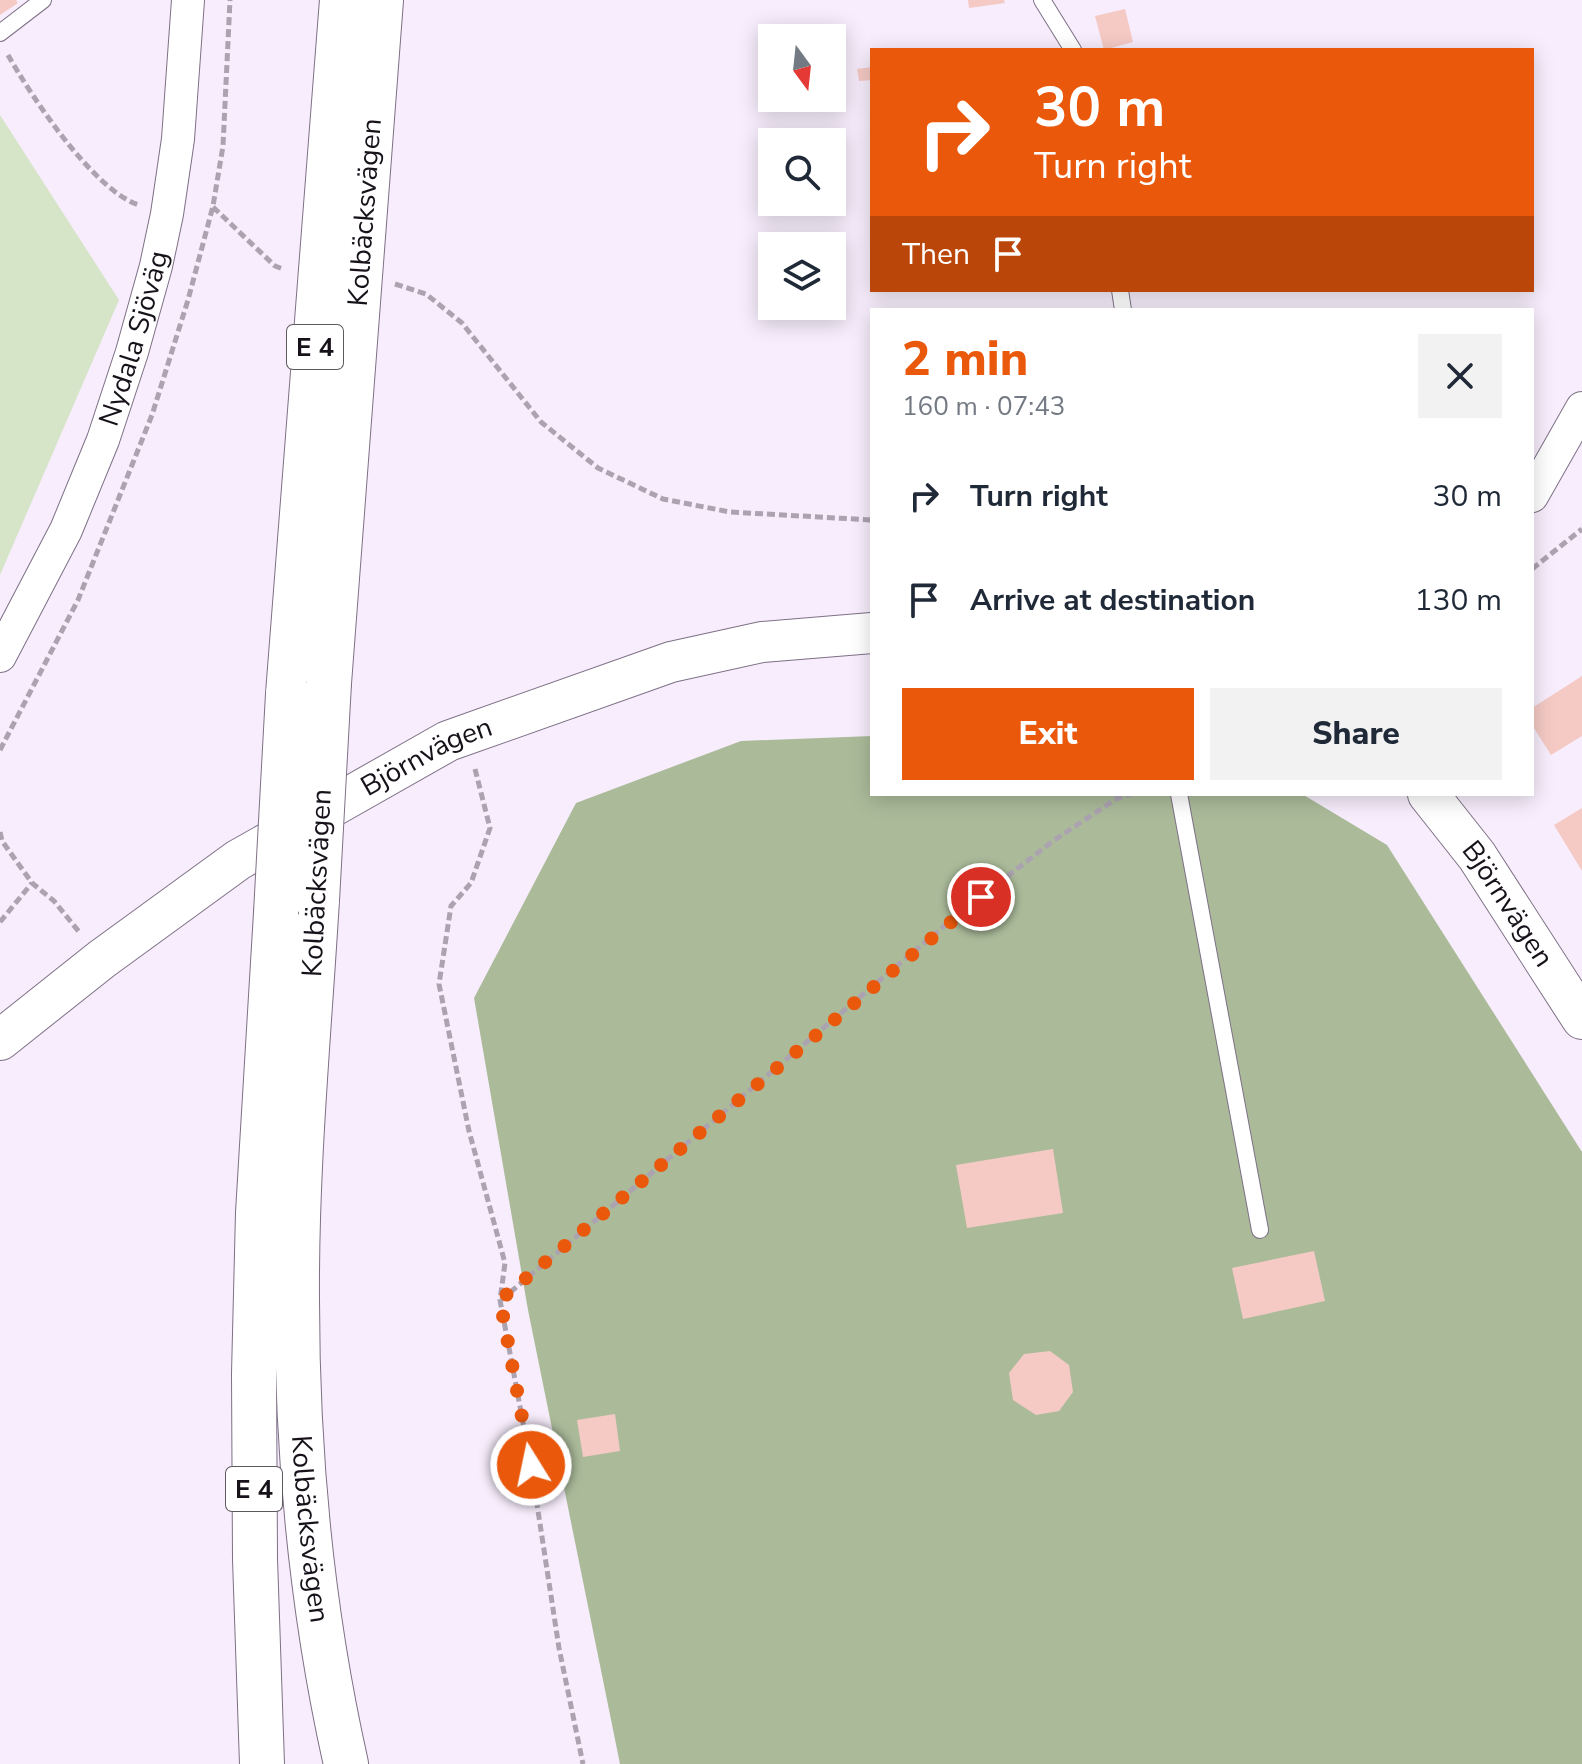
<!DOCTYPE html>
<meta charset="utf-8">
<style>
:root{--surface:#fff;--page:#f2f2f3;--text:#1f2937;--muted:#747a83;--accent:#ea580c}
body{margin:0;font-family:"Nunito Sans",sans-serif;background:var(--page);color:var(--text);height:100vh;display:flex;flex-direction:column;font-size:30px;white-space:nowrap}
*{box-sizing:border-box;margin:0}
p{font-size:26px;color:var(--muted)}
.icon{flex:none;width:44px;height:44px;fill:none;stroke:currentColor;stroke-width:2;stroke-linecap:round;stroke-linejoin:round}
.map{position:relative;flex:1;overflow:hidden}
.drawer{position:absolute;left:870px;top:308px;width:664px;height:488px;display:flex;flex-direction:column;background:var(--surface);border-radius:0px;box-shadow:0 4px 20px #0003}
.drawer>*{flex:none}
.top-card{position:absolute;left:870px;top:48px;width:664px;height:244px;border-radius:0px;box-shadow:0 4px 20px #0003;background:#ea580c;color:#fff;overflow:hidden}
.needle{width:52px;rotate:165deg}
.fabs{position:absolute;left:758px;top:24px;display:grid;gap:16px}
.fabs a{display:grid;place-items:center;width:88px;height:88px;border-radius:0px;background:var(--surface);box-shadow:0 4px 20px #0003;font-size:40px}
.pin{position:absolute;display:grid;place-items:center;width:68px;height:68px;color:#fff;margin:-34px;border:4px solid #fff;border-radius:50%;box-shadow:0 2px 8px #0007}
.me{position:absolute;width:88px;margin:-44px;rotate:350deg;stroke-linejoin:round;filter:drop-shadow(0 0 6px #0008)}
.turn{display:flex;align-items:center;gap:28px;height:168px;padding:0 32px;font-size:36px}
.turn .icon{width:104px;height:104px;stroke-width:2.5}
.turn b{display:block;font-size:56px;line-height:68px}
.then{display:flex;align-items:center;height:76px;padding:0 32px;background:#0003;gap:16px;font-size:30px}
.round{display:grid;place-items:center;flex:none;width:84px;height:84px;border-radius:0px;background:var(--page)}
.head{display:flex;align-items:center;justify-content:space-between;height:136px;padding:0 32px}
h1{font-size:48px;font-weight:800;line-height:60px;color:var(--accent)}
.button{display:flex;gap:16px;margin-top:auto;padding:16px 32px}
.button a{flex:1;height:92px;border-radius:0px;background:var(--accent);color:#fff;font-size:32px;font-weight:800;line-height:92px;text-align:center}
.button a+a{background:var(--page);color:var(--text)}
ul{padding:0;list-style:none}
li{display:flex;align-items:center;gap:24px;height:104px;padding:0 32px}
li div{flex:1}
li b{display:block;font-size:30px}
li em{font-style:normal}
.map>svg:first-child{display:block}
.green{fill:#d6e4c7}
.forest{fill:#abbb9a}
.building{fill:#f5cac5}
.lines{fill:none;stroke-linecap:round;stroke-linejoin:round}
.service-casing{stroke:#7e7086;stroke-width:18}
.minor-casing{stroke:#7e7086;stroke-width:34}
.tertiary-casing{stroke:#7e7086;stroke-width:42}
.trunk-casing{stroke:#7e7086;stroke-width:46}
.path{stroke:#aca3b0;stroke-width:5;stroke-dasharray:8 4;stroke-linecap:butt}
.service{stroke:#fff;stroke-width:16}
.minor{stroke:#fff;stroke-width:32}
.tertiary{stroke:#fff;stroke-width:40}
.trunk{stroke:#fff;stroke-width:44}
.trunk-bridge-casing{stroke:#7e7086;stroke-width:46;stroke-linecap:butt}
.trunk-bridge{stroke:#fff;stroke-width:44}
.route{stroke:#ea580c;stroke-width:14;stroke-dasharray:0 25.2}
.labels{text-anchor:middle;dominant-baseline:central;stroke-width:8;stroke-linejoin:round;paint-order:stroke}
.shield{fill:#fff;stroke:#5d595f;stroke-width:2}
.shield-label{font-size:26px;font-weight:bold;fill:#17121a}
.street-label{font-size:28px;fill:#17121a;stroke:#fff}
</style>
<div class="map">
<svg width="1582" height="1764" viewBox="0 0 1582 1764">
<rect width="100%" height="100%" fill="#f7edfc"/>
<!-- green -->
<path class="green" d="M 0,115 L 119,300 L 0,575 Z"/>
<!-- forest -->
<path class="forest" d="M 872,736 L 872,794 L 1302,794 L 1387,845 L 1582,1152 L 1582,1764 L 620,1764 L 528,1310 L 474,998 L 576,803 L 741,741 Z"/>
<!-- building -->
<path class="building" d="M 0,0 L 16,0 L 18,3 L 0,15 Z
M 968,0 L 1004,0 L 1005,3 L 969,8 Z
M 1125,9 L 1133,42 L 1104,50 L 1095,16 Z
M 872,67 L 872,80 L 859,81 L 857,69 Z
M 1582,676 L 1582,736 L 1551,755 L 1532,725 L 1532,708 Z
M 1582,808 L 1582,871 L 1554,825 Z
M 1053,1149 L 1063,1213 L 967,1228 L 956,1165 Z
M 1314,1251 L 1325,1301 L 1243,1319 L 1232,1268 Z
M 1050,1351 L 1069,1365 L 1073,1392 L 1059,1411 L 1036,1415 L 1013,1400 L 1009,1373 L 1024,1354 Z
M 615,1414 L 620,1451 L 583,1457 L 577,1420 Z"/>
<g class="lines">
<defs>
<path id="service" d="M 1042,0 L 1073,50
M 0,33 L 43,0
M 1120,290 L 1123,310
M 1179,794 L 1260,1230"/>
<g id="minor">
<path d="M 1532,496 L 1582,408"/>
<path id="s1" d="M 0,656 L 66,530 L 103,440 L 132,352 L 156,266 L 167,214 L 178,139 L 188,0"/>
</g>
<g id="tertiary">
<path id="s2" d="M 1428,794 L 1477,856 L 1582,1019"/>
<path id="s3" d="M 0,1040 L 102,959 L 238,860 L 448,741 L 671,662 L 762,642 L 872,633"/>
</g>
<g id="trunk">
<path id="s4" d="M 329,683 L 381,0"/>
<path d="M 288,694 L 342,0"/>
<path id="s5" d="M 317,900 C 309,1033 296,1167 297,1300 C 297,1455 312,1613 346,1764"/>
<path d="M 262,1764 L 255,1559 L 254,1374 L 258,1213 L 276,913"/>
</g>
</defs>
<!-- service casing -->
<use href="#service" class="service-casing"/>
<!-- minor casing -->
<use href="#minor" class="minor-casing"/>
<!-- tertiary casing -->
<use href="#tertiary" class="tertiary-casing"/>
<!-- trunk casing -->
<use href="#trunk" class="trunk-casing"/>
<!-- path -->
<path class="path" d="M 8,55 C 31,96 94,191 139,205
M 213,207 L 275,266 L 283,269
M 395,284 L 426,294 L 462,323 L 541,422 L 598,468 L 663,499 L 730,512 L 872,520
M 1532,569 L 1582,529
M 0,750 L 78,600 L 152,415 L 188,300 L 213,206 L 223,146 L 230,0
M 475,769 L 490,828 L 471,883 L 451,906 L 439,984 L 469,1131 L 505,1263 L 500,1300 L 531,1465 L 559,1648 L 583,1764
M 0,832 L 2,841 L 32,883 L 54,901 L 80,933
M 0,922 L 32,883
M 501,1300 L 956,916 L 1053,841 L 1116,799 L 1131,794"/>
<!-- service -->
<use href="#service" class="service"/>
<!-- minor -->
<use href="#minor" class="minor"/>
<!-- tertiary -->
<use href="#tertiary" class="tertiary"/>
<!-- trunk -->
<use href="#trunk" class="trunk"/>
<defs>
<path id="trunk-bridge" d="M 317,900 L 329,683
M 276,913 L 288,694"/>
</defs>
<!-- trunk-bridge casing -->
<use href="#trunk-bridge" class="trunk-bridge-casing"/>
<!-- trunk-bridge -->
<use href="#trunk-bridge" class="trunk-bridge"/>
</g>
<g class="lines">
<!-- route -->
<path class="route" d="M 531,1465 L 500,1300 L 981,897"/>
</g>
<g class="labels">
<!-- shield labels -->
<g class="shield">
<rect x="287" y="325" width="56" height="44" rx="6"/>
<rect x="226" y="1467" width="56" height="44" rx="6"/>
</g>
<g class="shield-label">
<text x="315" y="347">E 4</text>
<text x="254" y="1489">E 4</text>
</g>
<!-- street labels -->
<g class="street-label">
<text stroke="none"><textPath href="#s4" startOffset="472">Kolbäcksvägen</textPath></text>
<text stroke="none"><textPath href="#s1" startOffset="346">Nydala Sjöväg</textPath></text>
<text stroke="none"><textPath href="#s3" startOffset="514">Björnvägen</textPath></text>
<text transform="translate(317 883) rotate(-87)">Kolbäcksvägen</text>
<text stroke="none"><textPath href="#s2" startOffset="136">Björnvägen</textPath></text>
<text stroke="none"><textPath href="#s5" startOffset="630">Kolbäcksvägen</textPath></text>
</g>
</g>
</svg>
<div class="fabs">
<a><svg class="needle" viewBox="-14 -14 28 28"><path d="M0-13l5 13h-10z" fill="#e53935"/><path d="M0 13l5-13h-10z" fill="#747a83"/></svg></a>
<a><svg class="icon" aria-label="search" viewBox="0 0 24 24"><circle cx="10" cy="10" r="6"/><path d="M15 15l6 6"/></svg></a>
<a><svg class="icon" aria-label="layers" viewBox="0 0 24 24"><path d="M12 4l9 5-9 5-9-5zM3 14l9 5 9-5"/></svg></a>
</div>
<div class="pin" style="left:981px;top:897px;background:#d93025"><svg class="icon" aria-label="arrive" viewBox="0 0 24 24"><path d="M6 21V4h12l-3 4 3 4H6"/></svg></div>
<svg class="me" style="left:531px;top:1465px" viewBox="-20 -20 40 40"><circle r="17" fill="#ea580c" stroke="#fff" stroke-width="3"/><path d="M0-11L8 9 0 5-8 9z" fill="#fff"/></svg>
<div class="top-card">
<div class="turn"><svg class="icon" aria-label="right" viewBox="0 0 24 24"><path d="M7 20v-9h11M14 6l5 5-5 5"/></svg><div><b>30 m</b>Turn right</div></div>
<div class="then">Then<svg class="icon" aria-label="arrive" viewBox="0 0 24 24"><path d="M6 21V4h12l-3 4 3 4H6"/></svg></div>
</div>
<section class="drawer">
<div class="head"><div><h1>2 min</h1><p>160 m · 07:43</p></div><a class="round"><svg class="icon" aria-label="close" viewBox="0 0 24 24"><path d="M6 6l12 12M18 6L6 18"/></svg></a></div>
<ul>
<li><svg class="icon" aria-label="right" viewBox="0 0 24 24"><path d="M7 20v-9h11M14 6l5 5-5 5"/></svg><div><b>Turn right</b></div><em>30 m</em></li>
<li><svg class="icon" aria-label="arrive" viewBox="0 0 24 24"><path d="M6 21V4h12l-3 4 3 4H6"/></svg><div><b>Arrive at destination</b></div><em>130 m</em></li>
</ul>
<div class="button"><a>Exit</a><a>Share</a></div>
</section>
</div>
